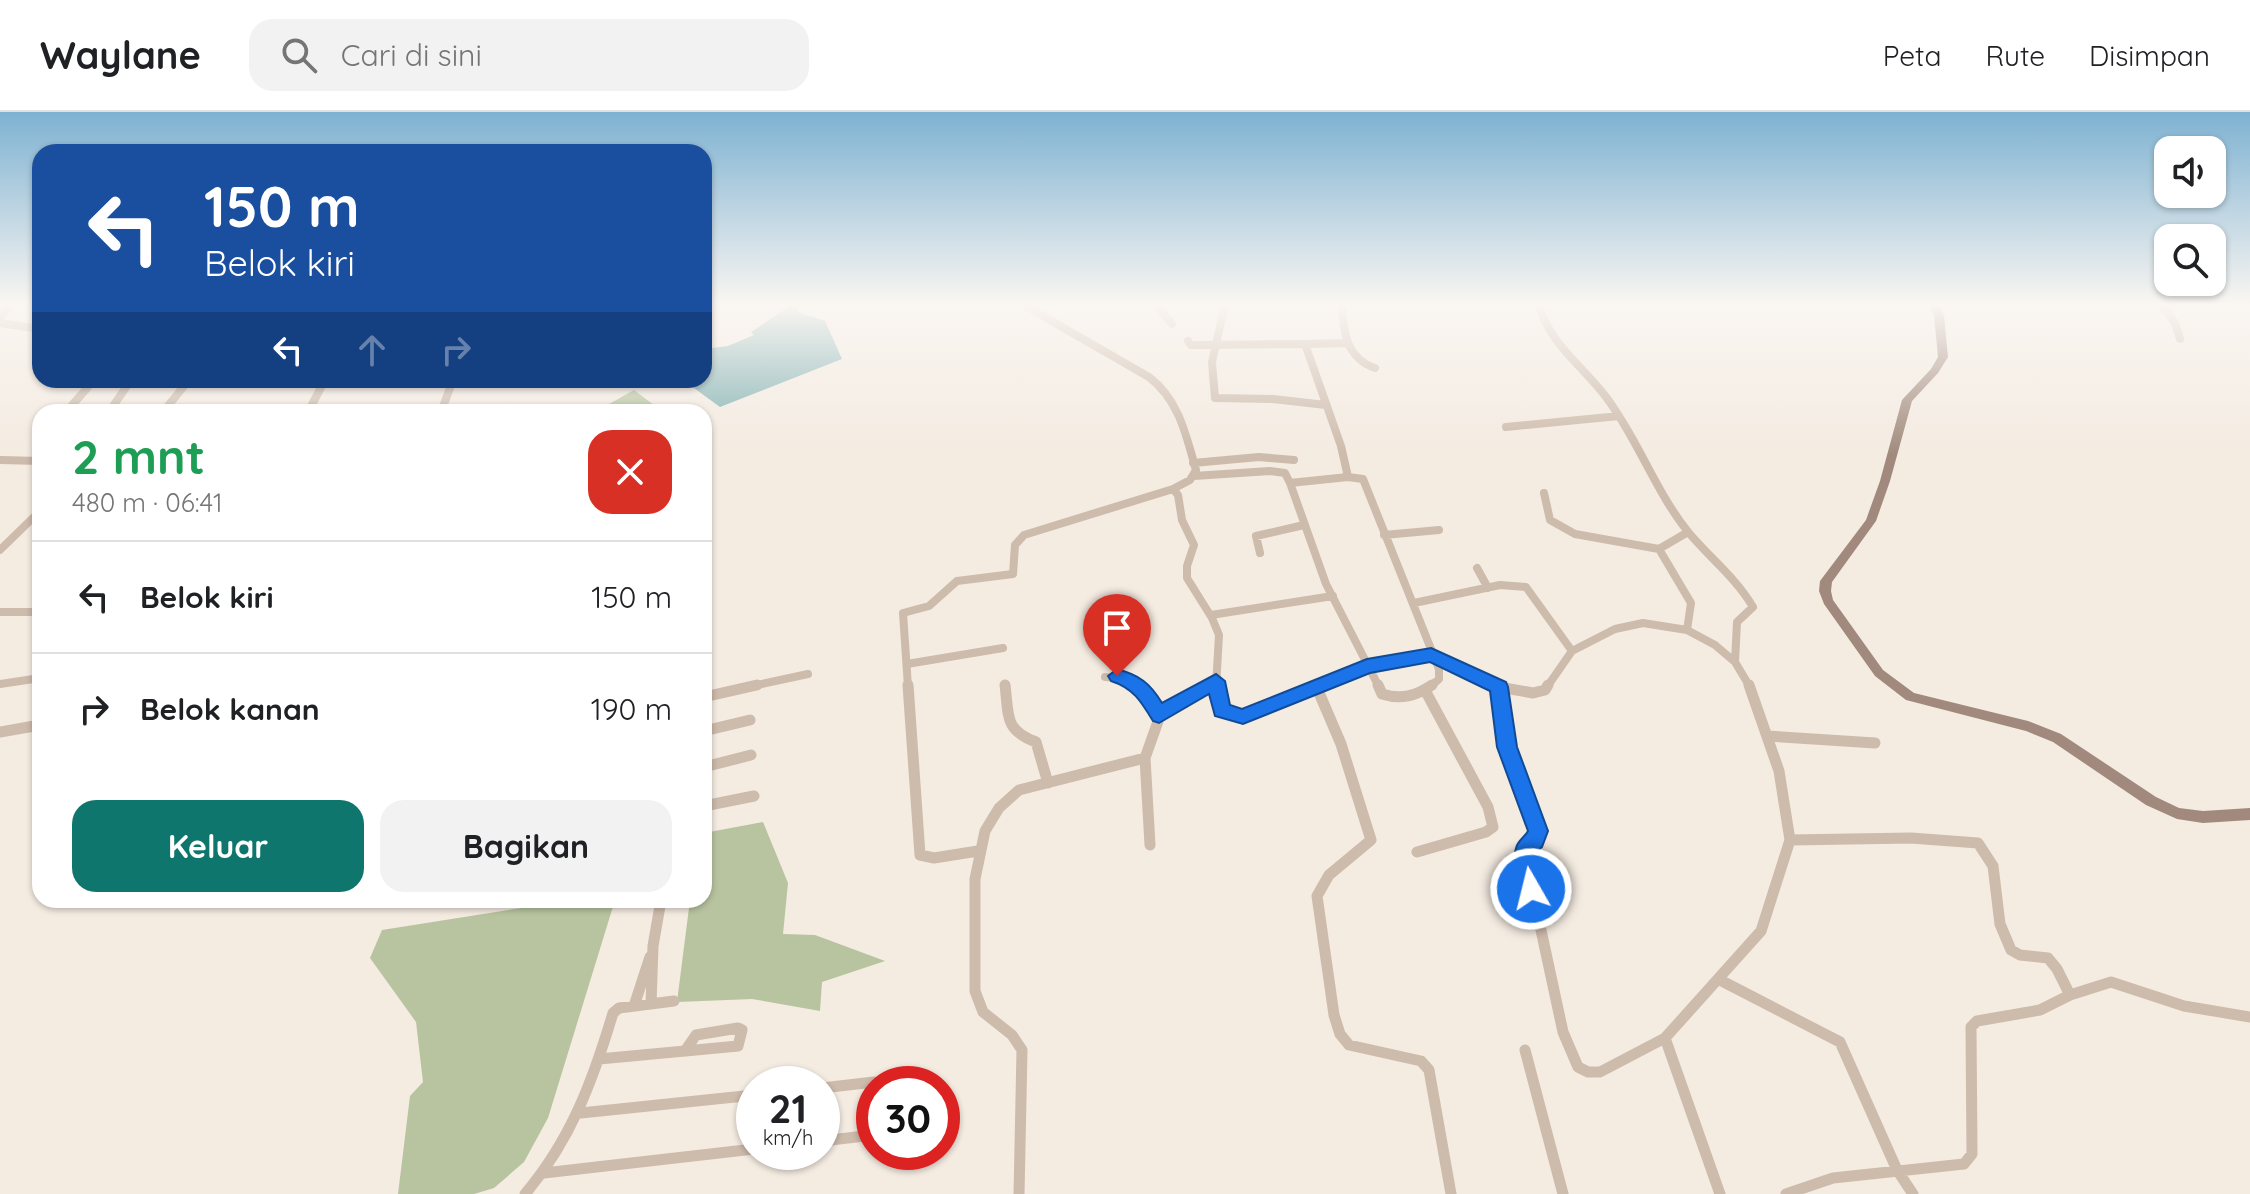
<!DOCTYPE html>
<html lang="id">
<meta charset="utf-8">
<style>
:root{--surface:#fff;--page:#f2f2f2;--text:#202124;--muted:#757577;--line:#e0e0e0;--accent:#0f766e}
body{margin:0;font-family:Quicksand,sans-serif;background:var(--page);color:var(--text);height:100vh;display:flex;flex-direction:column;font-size:30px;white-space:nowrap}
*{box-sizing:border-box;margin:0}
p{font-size:26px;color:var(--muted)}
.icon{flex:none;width:44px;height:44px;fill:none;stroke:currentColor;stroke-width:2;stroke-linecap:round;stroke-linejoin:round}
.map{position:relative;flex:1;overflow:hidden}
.sheet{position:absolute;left:32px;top:292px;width:680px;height:504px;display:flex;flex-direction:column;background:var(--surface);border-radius:24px;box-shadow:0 2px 6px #0004}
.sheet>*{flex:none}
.banner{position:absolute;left:32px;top:32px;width:680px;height:244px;border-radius:24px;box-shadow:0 2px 6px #0004;background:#1a4fa0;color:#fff;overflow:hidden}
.tools{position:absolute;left:2154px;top:24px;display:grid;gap:16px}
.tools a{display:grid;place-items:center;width:72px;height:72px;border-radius:16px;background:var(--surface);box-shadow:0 2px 6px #0004;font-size:40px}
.speed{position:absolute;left:736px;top:954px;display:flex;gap:16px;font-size:40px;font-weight:700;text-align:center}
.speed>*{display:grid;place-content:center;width:104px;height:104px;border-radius:50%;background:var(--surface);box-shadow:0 2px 6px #0004;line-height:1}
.speed small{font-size:20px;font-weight:400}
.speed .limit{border:12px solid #d22;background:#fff;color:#111}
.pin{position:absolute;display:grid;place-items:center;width:68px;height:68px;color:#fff;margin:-82px -34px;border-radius:50% 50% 50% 0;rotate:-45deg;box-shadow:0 0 8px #0007}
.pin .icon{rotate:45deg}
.me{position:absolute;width:88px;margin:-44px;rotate:352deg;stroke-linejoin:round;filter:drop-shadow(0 0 6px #0008)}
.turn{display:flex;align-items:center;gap:28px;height:168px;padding:0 40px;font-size:36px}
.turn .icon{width:104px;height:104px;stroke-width:2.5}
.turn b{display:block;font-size:56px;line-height:68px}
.lanes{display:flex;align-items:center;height:76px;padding:0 40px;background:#0003;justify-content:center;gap:40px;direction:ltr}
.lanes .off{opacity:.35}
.round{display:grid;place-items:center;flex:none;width:84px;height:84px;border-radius:24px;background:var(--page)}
.headline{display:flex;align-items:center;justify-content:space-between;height:136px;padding:0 40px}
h1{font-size:48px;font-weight:700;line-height:60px;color:#1e9e55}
.cta{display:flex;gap:16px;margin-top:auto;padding:16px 40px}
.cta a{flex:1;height:92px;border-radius:24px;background:var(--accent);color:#fff;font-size:32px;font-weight:700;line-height:92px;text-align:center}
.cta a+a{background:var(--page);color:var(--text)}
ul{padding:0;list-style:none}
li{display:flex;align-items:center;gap:24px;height:112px;padding:0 40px;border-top:2px solid var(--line)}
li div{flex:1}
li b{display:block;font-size:30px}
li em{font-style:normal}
header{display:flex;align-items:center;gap:48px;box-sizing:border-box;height:112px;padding:0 40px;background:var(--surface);border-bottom:2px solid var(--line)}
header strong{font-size:38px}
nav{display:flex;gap:44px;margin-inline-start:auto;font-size:28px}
.search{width:560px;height:72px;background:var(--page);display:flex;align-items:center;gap:20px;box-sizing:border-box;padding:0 28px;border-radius:24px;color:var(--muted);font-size:30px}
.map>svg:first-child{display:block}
.green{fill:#b8c4a0}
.water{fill:#7fb0b2}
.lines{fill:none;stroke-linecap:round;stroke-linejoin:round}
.street-far1{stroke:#cdbbac;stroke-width:8}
.street{stroke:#cdbbac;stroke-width:11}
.secondary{fill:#a18a7d;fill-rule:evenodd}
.route{fill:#1a73e8;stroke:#114b97;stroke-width:2}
</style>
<header>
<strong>Waylane</strong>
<div class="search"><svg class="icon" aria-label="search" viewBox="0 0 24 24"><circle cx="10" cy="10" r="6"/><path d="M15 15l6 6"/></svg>Cari di sini</div>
<nav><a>Peta</a><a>Rute</a><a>Disimpan</a></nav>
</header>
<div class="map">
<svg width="2250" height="1082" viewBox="0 0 2250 1082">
<rect width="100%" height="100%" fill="#f4ebe1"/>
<!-- green -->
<path class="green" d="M 634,278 L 663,300 L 595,300 Z
M 763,710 L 788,771 L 783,822 L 815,823 L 885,849 L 822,870 L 820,899 L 752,887 L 677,890 L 690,788 L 704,788 L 704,721 Z
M 572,788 L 615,788 L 548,1006 L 524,1050 L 494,1076 L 474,1082 L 398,1082 L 410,984 L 423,970 L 416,910 L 370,846 L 382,818 Z"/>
<!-- water -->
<path class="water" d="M 789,195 L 795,195 L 798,200 L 825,209 L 842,247 L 720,295 L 683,268 L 704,268 L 704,237 L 728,234 L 754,223 L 751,220 Z"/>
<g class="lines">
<!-- street-far1 -->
<path class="street-far1" d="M 1022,192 L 1149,265 C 1179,288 1186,323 1196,358 L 1190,368 L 1173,377 L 1178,383 L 1182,408 L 1194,433 L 1187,454 L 1187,466 L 1212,506 L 1219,523 L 1216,575
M 1156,192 L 1172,212
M 1225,192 L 1212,250 L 1215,286 L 1273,287 L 1326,293
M 1342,192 C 1343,219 1346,246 1375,256
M 1539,192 C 1548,231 1583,254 1606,285 C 1638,327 1656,381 1689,421 C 1711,447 1736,466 1753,495 L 1737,510 L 1735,550
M 2161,192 L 2175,211 L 2180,227
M 0,206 L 11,192
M 0,211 L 40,217
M 1188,229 L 1191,233 L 1305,232 L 1341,334 L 1348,365
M 1305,232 L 1347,231
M 67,299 L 88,275
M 59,300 L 111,297
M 109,300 L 131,268
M 163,300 L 189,268
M 308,300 L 325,268
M 441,300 L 453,268
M 1506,315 L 1619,304
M 0,348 L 40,349
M 1193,351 L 1259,345 L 1294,348
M 1194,364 L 1270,359 L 1285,361 L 1290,371
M 1290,371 L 1326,472 L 1379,575
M 1290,371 L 1348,365 L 1363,367 L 1439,557 L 1439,567 L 1430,575
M 1544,381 L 1550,408 L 1575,422 L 1659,437
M 1384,423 L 1439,418
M 0,438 L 40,399
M 1260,441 L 1256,424 L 1304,413
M 1477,456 L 1488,476
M 1414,491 L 1500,473 L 1526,475 L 1572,539
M 0,500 L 40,500
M 1211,503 L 1333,484
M 1687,518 L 1691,491 L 1659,437 L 1688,420
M 907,552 L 1003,536
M 1105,565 L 1125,567 L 1140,575
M 0,572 L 40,566
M 748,575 L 808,562
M 908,575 L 903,501 L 929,494 L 957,469 L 1013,462 L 1015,433 L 1024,423 L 1173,377
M 1205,575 L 1216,569
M 1317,575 L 1367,554 L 1431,543 L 1499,575
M 1547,575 L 1572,539 L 1615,517 L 1643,511 L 1687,518 L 1715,533 L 1735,550 L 1750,575"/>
<!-- street -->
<path class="street" d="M 908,573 L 920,743 L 934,746 L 978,739
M 1005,573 C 1009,604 1004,618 1036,630 L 1048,671
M 1138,573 L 1159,604
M 1216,573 L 1217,586 L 1226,601 L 1252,603 L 1322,573
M 1378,573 L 1382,582 C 1401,588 1416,584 1432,573
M 1495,573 L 1499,575
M 1499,575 L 1533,581 L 1545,578 L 1548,573
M 1499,575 L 1507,635 L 1538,719 L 1535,729 L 1526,736 L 1525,744 L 1563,920 L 1578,955 L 1588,960 L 1600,960 L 1665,926 L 1761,819 L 1790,728 L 1779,659 L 1749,573
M 1317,576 L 1341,632 L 1371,728 L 1329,763 L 1317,784 L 1334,903 L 1340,922 L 1349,933 L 1421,949 L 1429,958 L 1451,1082
M 704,585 L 757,573
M 704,619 L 750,608
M 0,620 L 40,613
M 1768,624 L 1875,631
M 1145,646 L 1150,733
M 704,655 L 751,643
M 704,694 L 754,684
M 1790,728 L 1911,726 L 1978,731 L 1993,754 L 2000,812 L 2011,838 L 2020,843 L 2048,846 L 2057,857 L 2070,883
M 1417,740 L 1486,720 L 1493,715 L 1488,695 L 1426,580
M 1718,867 L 1840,930 L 1897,1058 L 1913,1082
M 651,892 L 653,834 L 661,788
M 634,894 L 650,845
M 738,916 L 742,918 L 738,934 L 685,939 L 696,923 Z
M 1665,926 L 1720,1082
M 1525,938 L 1563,1082
M 599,947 L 685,939
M 822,976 L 874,970 L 873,1023 L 822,1029
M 581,1001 L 754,983
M 544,1061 L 754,1037
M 525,1082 C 571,1028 593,968 613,901 L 619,896 L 674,889
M 1019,1082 L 1022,938 L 1012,923 L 983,900 L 975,879 L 975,767 L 985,719 L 999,696 L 1019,678 L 1145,646 L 1161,601 L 1209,573
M 1786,1082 L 1833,1066 L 1964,1052 L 1972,1042 L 1971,915 L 1977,909 L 2040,898 L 2070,883 L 2111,870 L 2184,894 L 2250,905"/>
<!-- secondary -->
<path class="secondary" d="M 1929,192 L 1938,192 L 1944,203 L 1948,245 L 1938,261 L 1912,289 L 1890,369 L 1876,409 L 1832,470 L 1831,479 L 1833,488 L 1883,558 L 1914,581 L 2028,609 L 2061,622 L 2156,685 L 2179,696 L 2203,699 L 2250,696 L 2250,708 L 2203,711 L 2177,707 L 2146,693 L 2053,630 L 2026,619 L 1906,588 L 1875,564 L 1824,492 L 1819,479 L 1820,469 L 1866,408 L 1880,369 L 1902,288 L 1931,257 L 1938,245 L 1934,203 Z"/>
</g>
<!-- sky -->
<linearGradient id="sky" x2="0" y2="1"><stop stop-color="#7eb2d2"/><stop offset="0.56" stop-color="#faf6f2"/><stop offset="1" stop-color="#faf6f2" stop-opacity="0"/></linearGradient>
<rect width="2250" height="343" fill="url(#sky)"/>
<!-- route -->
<path class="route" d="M 1431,536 L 1506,570 L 1508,575 L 1517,635 L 1548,719 L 1542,735 L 1536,740 L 1542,777 L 1539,784 L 1531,786 L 1524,784 C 1518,772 1512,748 1516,736 C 1518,728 1525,725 1528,719 L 1497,635 L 1490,579 L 1430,550 L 1370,561 L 1243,612 L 1215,604 L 1209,582 L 1159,611 L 1153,609 C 1141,589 1133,576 1111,569 L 1108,564 L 1117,557 C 1139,563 1150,571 1162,591 L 1216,562 L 1225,569 L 1230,593 L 1242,597 L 1367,547 Z"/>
</svg>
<div class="tools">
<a><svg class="icon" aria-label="sound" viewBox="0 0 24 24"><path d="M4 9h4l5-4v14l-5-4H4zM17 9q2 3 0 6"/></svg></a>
<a><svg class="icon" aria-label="search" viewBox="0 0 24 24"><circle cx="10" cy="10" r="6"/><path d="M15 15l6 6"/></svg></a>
</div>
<div class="speed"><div>21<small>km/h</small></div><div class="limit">30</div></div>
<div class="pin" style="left:1117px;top:564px;background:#d93025"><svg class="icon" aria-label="arrive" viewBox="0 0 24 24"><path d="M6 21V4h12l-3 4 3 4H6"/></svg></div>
<svg class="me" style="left:1531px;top:777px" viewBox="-20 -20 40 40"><circle r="17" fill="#1a73e8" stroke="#fff" stroke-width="3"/><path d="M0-11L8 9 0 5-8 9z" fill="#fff"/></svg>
<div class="banner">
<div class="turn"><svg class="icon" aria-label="left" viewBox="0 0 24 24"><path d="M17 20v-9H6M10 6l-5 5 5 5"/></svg><div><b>150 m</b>Belok kiri</div></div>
<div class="lanes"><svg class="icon" aria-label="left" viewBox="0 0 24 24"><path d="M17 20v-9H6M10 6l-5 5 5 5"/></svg><svg class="icon off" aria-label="ahead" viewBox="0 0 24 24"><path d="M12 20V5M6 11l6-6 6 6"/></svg><svg class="icon off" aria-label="right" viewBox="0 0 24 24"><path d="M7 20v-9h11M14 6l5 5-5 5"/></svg></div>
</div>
<section class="sheet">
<div class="headline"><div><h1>2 mnt</h1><p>480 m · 06:41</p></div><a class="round" style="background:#d93025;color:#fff"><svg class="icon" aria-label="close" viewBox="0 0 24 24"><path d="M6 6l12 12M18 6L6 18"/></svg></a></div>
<ul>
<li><svg class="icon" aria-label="left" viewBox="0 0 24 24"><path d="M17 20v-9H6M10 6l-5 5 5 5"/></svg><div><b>Belok kiri</b></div><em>150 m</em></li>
<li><svg class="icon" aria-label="right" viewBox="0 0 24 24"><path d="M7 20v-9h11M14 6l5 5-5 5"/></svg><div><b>Belok kanan</b></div><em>190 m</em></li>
</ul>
<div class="cta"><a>Keluar</a><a>Bagikan</a></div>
</section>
</div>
